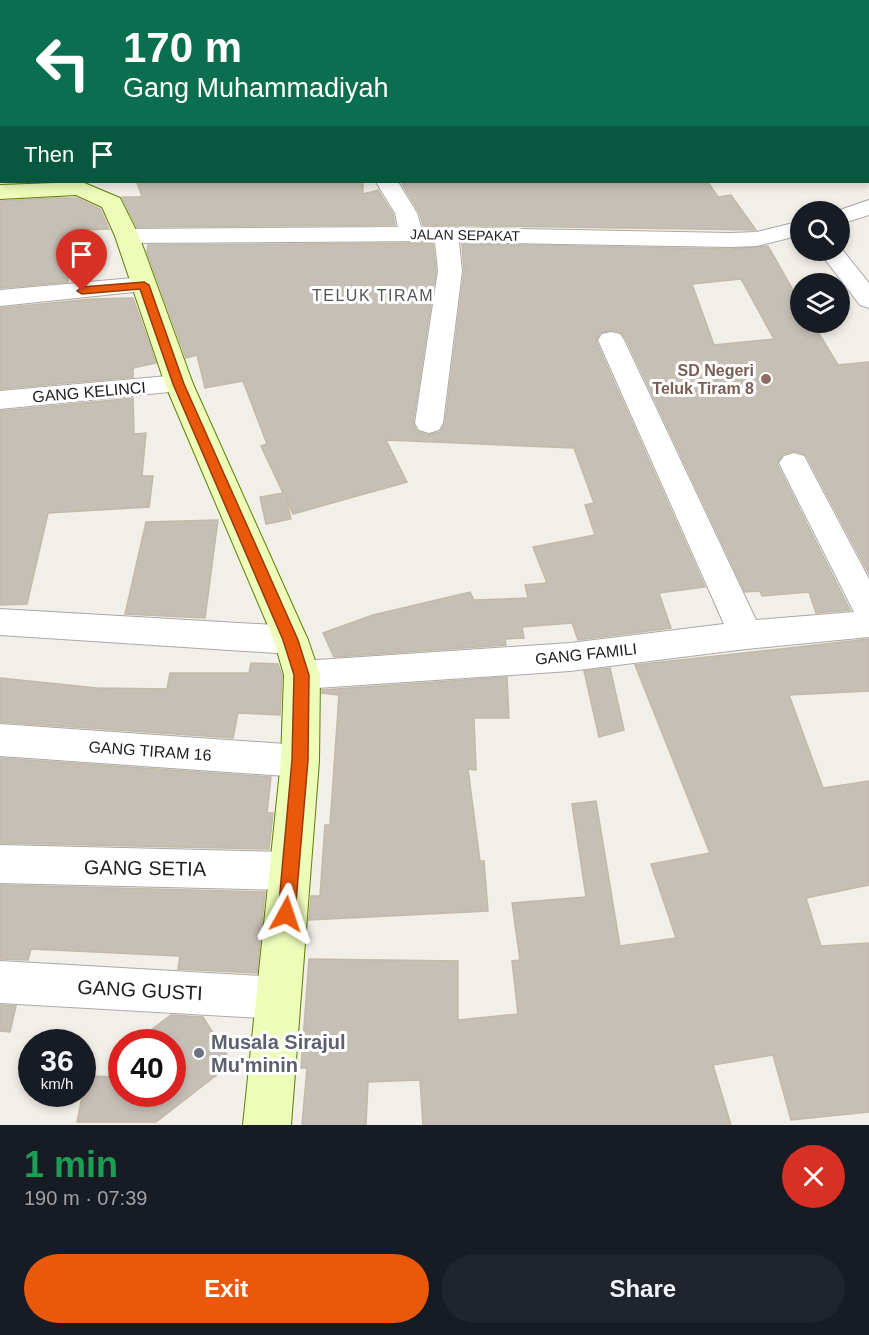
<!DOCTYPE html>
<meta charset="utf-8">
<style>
:root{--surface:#171b24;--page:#20242c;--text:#f1f3f6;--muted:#9ea1a6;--accent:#ea580c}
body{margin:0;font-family:Arial,sans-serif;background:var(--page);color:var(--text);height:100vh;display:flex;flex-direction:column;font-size:22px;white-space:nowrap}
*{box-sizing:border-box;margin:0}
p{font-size:20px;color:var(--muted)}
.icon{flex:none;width:33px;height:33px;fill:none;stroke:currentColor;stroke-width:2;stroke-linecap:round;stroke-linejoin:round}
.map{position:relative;height:1125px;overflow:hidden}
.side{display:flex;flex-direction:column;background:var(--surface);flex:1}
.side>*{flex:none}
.guide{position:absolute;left:0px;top:0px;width:870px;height:183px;box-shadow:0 3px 9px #0003;background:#0b6e4f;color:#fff;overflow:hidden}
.buttons{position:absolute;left:790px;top:201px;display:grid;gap:12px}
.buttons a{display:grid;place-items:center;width:60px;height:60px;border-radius:50%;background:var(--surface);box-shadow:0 3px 9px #0003;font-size:30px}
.speed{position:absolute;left:18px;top:1029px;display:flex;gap:12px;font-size:30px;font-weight:700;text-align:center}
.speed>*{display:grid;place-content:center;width:78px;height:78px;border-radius:50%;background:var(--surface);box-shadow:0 3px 9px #0003;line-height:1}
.speed small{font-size:15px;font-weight:400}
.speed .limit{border:9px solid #d22;background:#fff;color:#111}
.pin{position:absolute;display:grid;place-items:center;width:51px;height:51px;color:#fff;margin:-62px -26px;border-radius:50% 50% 50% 0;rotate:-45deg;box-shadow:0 0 6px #0007}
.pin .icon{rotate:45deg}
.me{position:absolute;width:66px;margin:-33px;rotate:5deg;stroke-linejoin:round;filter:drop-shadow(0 0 4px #0008)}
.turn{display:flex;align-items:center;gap:21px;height:126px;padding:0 24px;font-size:27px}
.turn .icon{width:78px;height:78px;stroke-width:2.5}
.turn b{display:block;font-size:42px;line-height:51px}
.then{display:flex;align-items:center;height:57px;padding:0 24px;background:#0003;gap:12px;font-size:22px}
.round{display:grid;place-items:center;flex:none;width:63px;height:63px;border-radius:32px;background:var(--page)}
.summary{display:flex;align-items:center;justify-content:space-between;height:102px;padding:0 24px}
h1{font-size:36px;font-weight:700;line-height:45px;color:#1e9e55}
.cta{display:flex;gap:12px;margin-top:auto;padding:12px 24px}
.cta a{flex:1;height:69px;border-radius:36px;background:var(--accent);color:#fff;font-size:24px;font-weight:700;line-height:69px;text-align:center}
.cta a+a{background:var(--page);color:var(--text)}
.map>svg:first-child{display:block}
.building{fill:#c6bfb6;stroke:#c4b9a8;stroke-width:1.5;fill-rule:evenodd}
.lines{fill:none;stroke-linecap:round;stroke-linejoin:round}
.street-casing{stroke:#a8a8a8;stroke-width:2}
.secondary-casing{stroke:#5d7e01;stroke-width:2}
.street{fill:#fff;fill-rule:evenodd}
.secondary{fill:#eefcba;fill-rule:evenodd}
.route{fill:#ea580c;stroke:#983908;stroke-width:1.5}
.education-dot{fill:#8d6e63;stroke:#fff;stroke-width:2}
.worship-dot{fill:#6b7280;stroke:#fff;stroke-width:2}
.labels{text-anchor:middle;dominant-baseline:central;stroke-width:6;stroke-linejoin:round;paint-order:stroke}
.far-street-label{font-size:14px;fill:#212121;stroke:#fff}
.far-quarter-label{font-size:16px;letter-spacing:1.5px;fill:#545454;stroke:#fff}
.education-label{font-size:16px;font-weight:bold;fill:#785e54;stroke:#fff;text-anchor:end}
.street-label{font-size:16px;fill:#212121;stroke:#fff}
.near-street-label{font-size:20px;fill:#212121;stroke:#fff}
.near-worship-label{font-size:20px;font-weight:bold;fill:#5b616d;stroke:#fff;text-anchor:start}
</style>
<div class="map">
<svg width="869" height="1125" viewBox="0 0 869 1125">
<rect width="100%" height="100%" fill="#f1efe7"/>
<!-- building -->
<path class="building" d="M 137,182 L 363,182 L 363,194 L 378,190 L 393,214 L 395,225 L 137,227 L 122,197 L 142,197 Z
M 410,182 L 708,182 L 718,197 L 731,195 L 756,230 L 423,225 L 419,212 L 402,184 Z
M 54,198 L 77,198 L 100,209 L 109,229 L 73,230 L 68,282 L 0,288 L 0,201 Z
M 433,243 L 436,271 L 413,423 L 417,431 L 428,435 L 440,432 L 445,423 L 464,271 L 462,244 L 730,249 L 768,246 L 801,304 L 801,322 L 812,322 L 838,365 L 869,362 L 869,574 L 806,455 L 795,451 L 783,454 L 777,464 L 850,610 L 816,613 L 809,592 L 762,596 L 760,591 L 745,592 L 626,339 L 620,332 L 611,330 L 600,333 L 596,341 L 705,587 L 659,593 L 671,628 L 578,640 L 572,623 L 522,627 L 524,638 L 505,639 L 506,645 L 334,657 L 323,633 L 373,615 L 470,592 L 474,600 L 528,598 L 525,585 L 547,583 L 533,547 L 595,535 L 585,505 L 594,503 L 574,448 L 386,440 L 407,482 L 293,514 L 286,498 L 291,519 L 266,524 L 260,497 L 283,493 L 261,446 L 267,444 L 243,381 L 205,388 L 197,355 L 186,358 L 147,252 L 148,245 ZM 741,279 L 774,339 L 714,345 L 692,284 Z
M 133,298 L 156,363 L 133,368 L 133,377 L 0,389 L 0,308 L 92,299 Z
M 133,398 L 134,434 L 146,433 L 142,476 L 153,476 L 149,507 L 48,513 L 27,604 L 0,605 L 0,411 Z
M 218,520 L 205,618 L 125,614 L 146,522 Z
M 869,639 L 869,691 L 789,695 L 823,788 L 869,781 L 869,885 L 806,898 L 821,946 L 869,943 L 869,1112 L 791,1120 L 773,1055 L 713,1065 L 731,1125 L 423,1125 L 420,1080 L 368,1082 L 366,1125 L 302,1125 L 307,1068 L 301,1068 L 309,959 L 458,961 L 458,1020 L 518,1014 L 512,961 L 520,960 L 512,903 L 586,897 L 572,804 L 596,801 L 620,946 L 676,938 L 651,864 L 710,853 L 635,665 Z
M 251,663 L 278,664 L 282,675 L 280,715 L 238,713 L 233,738 L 0,722 L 0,678 L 97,688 L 167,689 L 170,673 L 249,673 Z
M 610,668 L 624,730 L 599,737 L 584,671 Z
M 507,677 L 509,718 L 474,718 L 476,770 L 468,769 L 480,861 L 484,861 L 488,911 L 309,920 L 311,896 L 320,896 L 325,825 L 330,825 L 339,695 L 322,693 L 322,690 Z
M 0,758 L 271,777 L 267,813 L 273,813 L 269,849 L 0,843 Z
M 0,885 L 265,892 L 257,973 L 178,969 L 180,956 L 31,949 L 28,960 L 0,959 Z
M 0,1005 L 16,1006 L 10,1032 L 0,1031 Z
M 171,1015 L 203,1017 L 232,1063 L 156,1122 L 77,1122 L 86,1076 L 122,1077 L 122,1094 L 178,1094 L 172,1084 L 172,1042 L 135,1042 Z"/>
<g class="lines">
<defs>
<path id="street" d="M 374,0 L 396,0 L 373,2 Z
M 662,0 L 685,0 L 661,2 Z
M 726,0 L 746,0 L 747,2 L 727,2 Z
M 868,66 L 869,66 L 869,78 L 868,78 Z
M 376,182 L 398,182 L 417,213 L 421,227 L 730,233 L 757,232 L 801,221 L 801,235 L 757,246 L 730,247 L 459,242 L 462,271 L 443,423 L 439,430 L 429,433 L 419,430 L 415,423 L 438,271 L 435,241 L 127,243 L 119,241 L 115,236 L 119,231 L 127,229 L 398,227 L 395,213 Z
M 869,200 L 869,215 L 840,224 L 840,212 L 834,212 Z
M 840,247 L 869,283 L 869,308 L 860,305 L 818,250 L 840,250 Z
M 144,277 L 153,280 L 156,285 L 153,290 L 0,306 L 0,290 Z
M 611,332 L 620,334 L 624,340 L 756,620 L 854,612 L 779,463 L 784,456 L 794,453 L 804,456 L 869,579 L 869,637 L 746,649 L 570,671 L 302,689 L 290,685 L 285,675 L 290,665 L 302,661 L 570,643 L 724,624 L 598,340 L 602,334 Z
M 179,375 L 189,378 L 193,384 L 189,390 L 0,409 L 0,391 Z
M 0,609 L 291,626 L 303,630 L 308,640 L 303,650 L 291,654 L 0,635 Z
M 0,724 L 300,745 L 313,749 L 318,761 L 313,773 L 300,777 L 0,756 Z
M 0,845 L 290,852 L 304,858 L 310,871 L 304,884 L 290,890 L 0,883 Z
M 0,961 L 279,977 L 294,983 L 300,998 L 294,1013 L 279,1019 L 0,1003 Z"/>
<path id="secondary" d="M 82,182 L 120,198 L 139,236 L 193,384 L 308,640 L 320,675 L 319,761 L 291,1125 L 243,1125 L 281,761 L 284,675 L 274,640 L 165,384 L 115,236 L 102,207 L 76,195 L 0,199 L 0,185 Z"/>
</defs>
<!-- street casing -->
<use href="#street" class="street-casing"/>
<!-- secondary casing -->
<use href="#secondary" class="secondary-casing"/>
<!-- street -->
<use href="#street" class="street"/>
<!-- secondary -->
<use href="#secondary" class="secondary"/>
</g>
<!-- route -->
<path class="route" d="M 144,282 L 149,285 L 184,384 L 298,640 L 309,675 L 308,760 L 295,914 L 293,920 L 286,922 L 280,920 L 278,914 L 292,760 L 294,675 L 283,640 L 173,384 L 140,289 L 82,294 L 77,291 L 82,287 Z"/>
<!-- markers -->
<circle class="education-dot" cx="766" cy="379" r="6"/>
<circle class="worship-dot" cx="199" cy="1053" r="6"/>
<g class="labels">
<!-- far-street labels -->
<g class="far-street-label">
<text transform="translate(465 235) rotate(1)">JALAN SEPAKAT</text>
</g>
<!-- far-quarter labels -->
<g class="far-quarter-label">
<text x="373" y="295">TELUK TIRAM</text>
</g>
<!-- education labels -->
<g class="education-label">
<text x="754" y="370">SD Negeri<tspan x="754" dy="18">Teluk Tiram 8</tspan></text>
</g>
<!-- street labels -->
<g class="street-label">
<text transform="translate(89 392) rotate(-5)">GANG KELINCI</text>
<text transform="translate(586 654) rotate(-6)">GANG FAMILI</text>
<text transform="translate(150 751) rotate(4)">GANG TIRAM 16</text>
</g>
<!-- near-street labels -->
<g class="near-street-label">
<text transform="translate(145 868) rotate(1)">GANG SETIA</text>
<text transform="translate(140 990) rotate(3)">GANG GUSTI</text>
</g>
<!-- near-worship labels -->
<g class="near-worship-label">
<text x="211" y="1042">Musala Sirajul<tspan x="211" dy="23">Mu'minin</tspan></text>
</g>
</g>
</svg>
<div class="buttons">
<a><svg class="icon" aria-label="search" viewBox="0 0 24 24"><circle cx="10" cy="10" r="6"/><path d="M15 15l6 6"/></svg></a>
<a><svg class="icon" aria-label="layers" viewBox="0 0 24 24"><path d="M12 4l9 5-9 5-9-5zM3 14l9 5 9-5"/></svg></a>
</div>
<div class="speed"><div>36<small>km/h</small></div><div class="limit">40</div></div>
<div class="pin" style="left:82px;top:291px;background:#d93025"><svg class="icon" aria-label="arrive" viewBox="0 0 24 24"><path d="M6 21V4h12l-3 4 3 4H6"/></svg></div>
<svg class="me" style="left:286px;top:914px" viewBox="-20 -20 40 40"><path d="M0-17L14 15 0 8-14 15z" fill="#ea580c" stroke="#fff" stroke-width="4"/></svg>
<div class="guide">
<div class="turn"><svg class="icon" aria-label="left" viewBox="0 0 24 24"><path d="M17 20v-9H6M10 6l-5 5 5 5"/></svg><div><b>170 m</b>Gang Muhammadiyah</div></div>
<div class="then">Then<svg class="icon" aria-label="arrive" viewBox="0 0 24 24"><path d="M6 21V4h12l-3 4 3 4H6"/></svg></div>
</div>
</div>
<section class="side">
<div class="summary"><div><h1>1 min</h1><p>190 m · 07:39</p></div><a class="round" style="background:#d93025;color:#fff"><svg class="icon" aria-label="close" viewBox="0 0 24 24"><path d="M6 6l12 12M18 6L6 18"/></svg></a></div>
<div class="cta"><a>Exit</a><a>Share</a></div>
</section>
